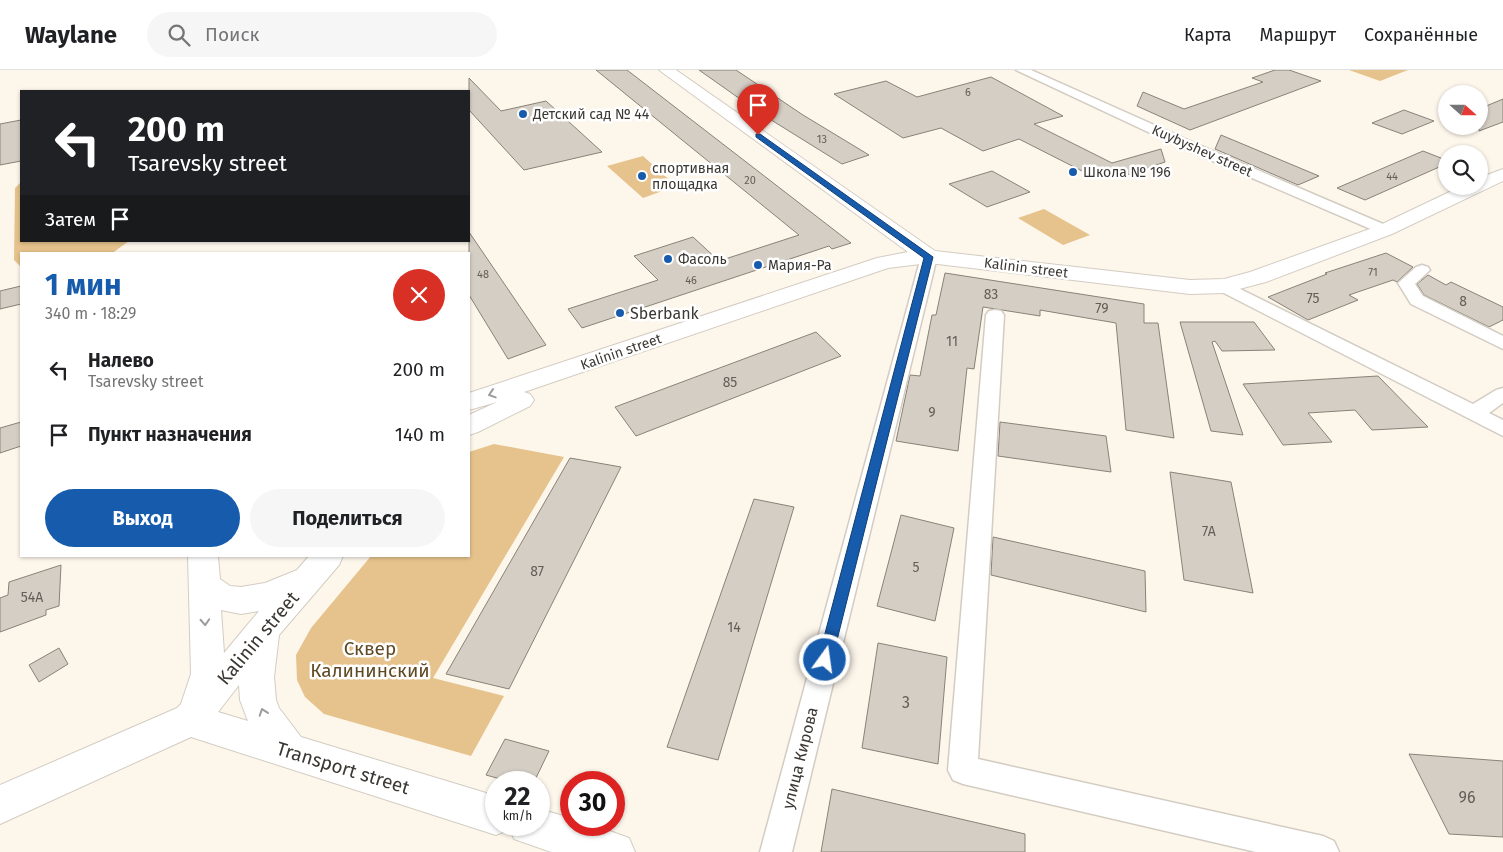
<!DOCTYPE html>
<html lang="ru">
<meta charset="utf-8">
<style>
:root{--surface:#fff;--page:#f6f6f6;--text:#202124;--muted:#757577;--line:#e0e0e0;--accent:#175cac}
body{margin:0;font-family:"Fira Sans",sans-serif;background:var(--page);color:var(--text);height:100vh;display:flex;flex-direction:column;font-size:19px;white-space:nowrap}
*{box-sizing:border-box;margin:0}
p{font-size:16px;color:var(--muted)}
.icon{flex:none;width:28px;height:28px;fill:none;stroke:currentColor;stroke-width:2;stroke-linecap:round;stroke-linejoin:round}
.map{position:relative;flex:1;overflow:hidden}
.panel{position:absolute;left:20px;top:182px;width:450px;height:305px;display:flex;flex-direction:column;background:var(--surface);border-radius:0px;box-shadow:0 1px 4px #0004}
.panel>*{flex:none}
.top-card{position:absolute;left:20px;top:20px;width:450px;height:152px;border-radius:0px;box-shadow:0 1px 4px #0004;background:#202124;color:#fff;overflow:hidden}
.needle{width:32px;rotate:111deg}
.buttons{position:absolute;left:1438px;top:15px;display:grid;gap:10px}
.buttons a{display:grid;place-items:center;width:50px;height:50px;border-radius:50%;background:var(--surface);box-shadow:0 1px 4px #0004;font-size:25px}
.speed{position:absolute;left:485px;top:701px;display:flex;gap:10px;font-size:25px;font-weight:700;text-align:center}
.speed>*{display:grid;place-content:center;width:65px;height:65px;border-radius:50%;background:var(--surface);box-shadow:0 1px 4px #0004;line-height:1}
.speed small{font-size:12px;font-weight:400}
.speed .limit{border:8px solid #d22;background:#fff;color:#111}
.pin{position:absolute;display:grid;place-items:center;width:42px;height:42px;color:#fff;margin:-51px -21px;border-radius:50% 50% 50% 0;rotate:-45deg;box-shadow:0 0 5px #0007}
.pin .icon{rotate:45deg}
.me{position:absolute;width:55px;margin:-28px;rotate:14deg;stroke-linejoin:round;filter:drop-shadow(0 0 4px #0008)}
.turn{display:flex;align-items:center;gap:18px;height:105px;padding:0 25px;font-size:22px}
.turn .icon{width:65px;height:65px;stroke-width:2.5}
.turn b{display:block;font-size:35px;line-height:42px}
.then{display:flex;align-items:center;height:48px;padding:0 25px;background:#0003;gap:10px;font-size:19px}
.round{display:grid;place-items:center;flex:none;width:52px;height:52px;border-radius:26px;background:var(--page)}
.head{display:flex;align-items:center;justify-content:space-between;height:85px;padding:0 25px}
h1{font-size:30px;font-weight:700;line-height:38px;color:var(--accent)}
.action{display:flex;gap:10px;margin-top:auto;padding:10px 25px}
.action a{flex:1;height:58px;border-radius:30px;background:var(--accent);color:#fff;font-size:20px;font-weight:700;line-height:58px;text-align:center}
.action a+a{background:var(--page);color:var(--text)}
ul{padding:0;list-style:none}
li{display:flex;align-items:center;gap:15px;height:65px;padding:0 25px}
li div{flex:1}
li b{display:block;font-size:19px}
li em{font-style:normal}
header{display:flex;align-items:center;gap:30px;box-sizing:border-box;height:70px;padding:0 25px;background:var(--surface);border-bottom:1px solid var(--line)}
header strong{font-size:24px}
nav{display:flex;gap:28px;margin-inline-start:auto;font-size:18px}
.search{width:350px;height:45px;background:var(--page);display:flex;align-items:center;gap:12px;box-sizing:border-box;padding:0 18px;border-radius:28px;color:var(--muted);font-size:19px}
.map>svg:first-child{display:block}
.green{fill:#e6c38c}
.building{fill:#d5cec4;stroke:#888278}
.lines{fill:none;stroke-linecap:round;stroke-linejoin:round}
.street-casing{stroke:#d3ccc2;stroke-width:3}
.secondary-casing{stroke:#d3ccc2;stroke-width:2}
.street{fill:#fff;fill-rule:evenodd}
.secondary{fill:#fff;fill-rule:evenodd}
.oneway{stroke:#9d9c9a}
.route{fill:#175cac;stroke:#0f3c70}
.poi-dot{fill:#175cac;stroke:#fff;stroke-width:2}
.labels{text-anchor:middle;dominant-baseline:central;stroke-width:5;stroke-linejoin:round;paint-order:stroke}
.far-number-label{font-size:11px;fill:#625e58}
.far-poi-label{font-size:14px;fill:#3b3834;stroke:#fff;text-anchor:start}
.far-street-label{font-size:14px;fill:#3b3834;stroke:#fff}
.number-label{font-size:14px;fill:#625e58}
.poi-label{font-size:16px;fill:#3b3834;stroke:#fff;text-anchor:start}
.near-number-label{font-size:16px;fill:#625e58}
.street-label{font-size:16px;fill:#3b3834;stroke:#fff}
.near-street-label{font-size:19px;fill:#3b3834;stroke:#fff}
.near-park-label{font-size:19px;fill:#604a25;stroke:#fff}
</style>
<header>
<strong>Waylane</strong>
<div class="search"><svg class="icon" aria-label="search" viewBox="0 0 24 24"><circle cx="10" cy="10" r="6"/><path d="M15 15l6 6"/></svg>Поиск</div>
<nav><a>Карта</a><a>Маршрут</a><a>Сохранённые</a></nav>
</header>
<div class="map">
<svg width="1503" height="782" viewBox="0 0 1503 782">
<rect width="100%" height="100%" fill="#fdf6eb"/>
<!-- green -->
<path class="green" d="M 1349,0 L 1408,0 L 1380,11 Z
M 643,86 L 676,116 L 643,128 L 607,96 Z
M 21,112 L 21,171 L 129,171 L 111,184 L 21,184 L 21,197 L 14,190 L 15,118 Z
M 1044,139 L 1090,165 L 1063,175 L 1018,148 Z
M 494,374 L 564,387 L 433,608 L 504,626 L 471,686 L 324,644 L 305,627 L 297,610 L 296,585 L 311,558 L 371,486 L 469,486 L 469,382 Z"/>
<!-- building -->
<path class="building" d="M 596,0 L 627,0 L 851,173 L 832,179 L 829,176 L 582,258 L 568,239 L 658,210 L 634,186 L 693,167 L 719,191 L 799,165 Z
M 699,0 L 736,0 L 803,45 L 869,85 L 842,94 L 760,43 Z
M 1275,0 L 1289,0 L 1321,11 L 1190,60 L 1137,36 L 1143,22 L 1184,39 L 1263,12 L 1252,8 Z
M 991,7 L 1063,46 L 1034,54 L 1112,93 L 1161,79 L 1165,92 L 1118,108 L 1099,99 L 1086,103 L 1019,69 L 983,81 L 941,58 L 903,68 L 834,24 L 886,11 L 917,27 Z
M 469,8 L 501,41 L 546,31 L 602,82 L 524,100 L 469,40 Z
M 1503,29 L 1503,52 L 1479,61 L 1479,39 Z
M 1404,40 L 1434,51 L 1402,64 L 1372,53 Z
M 21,50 L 21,91 L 0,95 L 0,54 Z
M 1221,65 L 1319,106 L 1298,115 L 1215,79 Z
M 1423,81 L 1446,90 L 1446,94 L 1365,130 L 1337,118 Z
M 992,101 L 1030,122 L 987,137 L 949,114 Z
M 469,162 L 546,275 L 508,289 L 469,225 Z
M 1386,183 L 1413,197 L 1397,212 L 1393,210 L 1349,225 L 1358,230 L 1308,250 L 1268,227 L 1327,204 L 1325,203 Z
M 945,203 L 1144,234 L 1144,253 L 1158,253 L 1174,368 L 1126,360 L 1116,253 L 1040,240 L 1040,246 L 983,237 L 974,299 L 967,298 L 958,381 L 896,371 L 910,305 L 920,306 L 932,245 L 936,245 Z
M 1428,205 L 1446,215 L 1451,212 L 1503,237 L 1503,250 L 1489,257 L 1424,225 L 1417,214 Z
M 21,216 L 21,234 L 0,239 L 0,221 Z
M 1180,252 L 1254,252 L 1275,280 L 1222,281 L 1215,271 L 1212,272 L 1243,365 L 1211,361 Z
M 816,262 L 841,286 L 636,366 L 615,337 Z
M 1378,306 L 1428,357 L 1372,360 L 1355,340 L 1308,343 L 1332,372 L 1283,375 L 1243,314 Z
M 21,352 L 21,376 L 0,383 L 0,358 Z
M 1000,352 L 1106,366 L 1111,402 L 998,386 Z
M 570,388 L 621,397 L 509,619 L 446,604 Z
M 1170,402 L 1231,412 L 1253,523 L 1184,510 Z
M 754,429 L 794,437 L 718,690 L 667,677 Z
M 901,445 L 954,458 L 935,551 L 877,536 Z
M 993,467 L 1145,501 L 1146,542 L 991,505 Z
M 61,495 L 59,536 L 46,540 L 46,545 L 0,562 L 0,528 L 8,525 L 9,512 Z
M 878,573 L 947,587 L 938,694 L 862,678 Z
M 59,578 L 68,594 L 39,612 L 29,595 Z
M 505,669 L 549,681 L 534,712 L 511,712 L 486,705 Z
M 1409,684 L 1503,691 L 1503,767 L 1449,764 Z
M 832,719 L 1025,764 L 1025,782 L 821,782 Z"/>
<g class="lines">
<defs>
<path id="street" d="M 1016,0 L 1031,0 L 1190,71 L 1390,157 L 1393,160 L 1390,163 L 1380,163 L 1180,77 Z
M 929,182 L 935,184 L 937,187 L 792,782 L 760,782 L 921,187 L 923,184 Z
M 1422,195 L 1428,197 L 1430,200 L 1415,214 L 1423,226 L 1503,266 L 1503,279 L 1411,234 L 1398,213 L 1416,197 Z
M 1224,211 L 1473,334 L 1496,320 L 1503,318 L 1503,333 L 1489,343 L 1503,350 L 1503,366 L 1218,220 L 1216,216 L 1218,212 Z
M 995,240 L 1001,241 L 1004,245 L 978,689 L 1323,766 L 1334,771 L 1339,782 L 1256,782 L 963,714 L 953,710 L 948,700 L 986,245 L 989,241 Z"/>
<path id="secondary" d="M 659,0 L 676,0 L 935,181 L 1190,210 L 1224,209 L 1250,202 L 1378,156 L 1462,116 L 1479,116 L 1479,108 L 1503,99 L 1503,111 L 1392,164 L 1266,212 L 1224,223 L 1190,224 L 929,193 L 888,198 L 524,322 L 530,324 L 534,330 L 530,336 L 478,362 L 469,365 L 469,345 L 497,332 L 469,340 L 469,323 L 877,188 L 908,182 Z
M 188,486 L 218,486 L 220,509 L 230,516 L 241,517 L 265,513 L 297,500 L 309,486 L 343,486 L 339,495 L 279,565 L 274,607 L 276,630 L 279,638 L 301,667 L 496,726 L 496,755 L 539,755 L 539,739 L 571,748 L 571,755 L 593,755 L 629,768 L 635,782 L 551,782 L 514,769 L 510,759 L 496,765 L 191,667 L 0,754 L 0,715 L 177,638 L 181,634 L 191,604 ZM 221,540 L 241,544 L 259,541 L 224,583 ZM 239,615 L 240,630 L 248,651 L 218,642 Z"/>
</defs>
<!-- street casing -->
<use href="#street" class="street-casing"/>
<!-- secondary casing -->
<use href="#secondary" class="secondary-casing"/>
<!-- street -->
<use href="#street" class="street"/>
<!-- secondary -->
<use href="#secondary" class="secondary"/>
</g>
<!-- one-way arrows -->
<defs><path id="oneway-chevron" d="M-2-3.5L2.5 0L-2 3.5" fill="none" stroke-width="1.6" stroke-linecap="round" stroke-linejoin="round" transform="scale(1.25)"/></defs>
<g class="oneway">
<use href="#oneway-chevron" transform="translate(492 324) rotate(162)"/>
<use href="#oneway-chevron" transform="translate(205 552) rotate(87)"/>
<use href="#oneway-chevron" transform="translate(263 642) rotate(-109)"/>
</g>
<!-- route -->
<path class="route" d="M 756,64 L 760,64 L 933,187 L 832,590 L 830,594 L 825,596 L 820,594 L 818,590 L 924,188 L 756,67 Z"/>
<!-- markers -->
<g class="poi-dot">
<circle cx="523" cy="44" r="5"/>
<circle cx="1073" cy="102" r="5"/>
<circle cx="642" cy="106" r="5"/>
<circle cx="668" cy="189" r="5"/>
<circle cx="758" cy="195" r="5"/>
<circle cx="620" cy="243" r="5"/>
</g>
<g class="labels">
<!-- far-number labels -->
<g class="far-number-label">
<text x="968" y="22">6</text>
<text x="822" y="69">13</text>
<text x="1392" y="106">44</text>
<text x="750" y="110">20</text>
<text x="1373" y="202">71</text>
<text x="483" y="204">48</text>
<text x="691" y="210">46</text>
</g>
<!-- far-poi labels -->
<g class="far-poi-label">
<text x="533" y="44">Детский сад № 44</text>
<text x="652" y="98">спортивная<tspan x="652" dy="16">площадка</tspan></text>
<text x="1083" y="102">Школа № 196</text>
<text x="678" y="189">Фасоль</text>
<text x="768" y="195">Мария-Ра</text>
</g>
<!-- far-street labels -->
<g class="far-street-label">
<text transform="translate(1202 81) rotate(24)">Kuybyshev street</text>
<text transform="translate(1026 198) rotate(7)">Kalinin street</text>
<text transform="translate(621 282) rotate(-19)">Kalinin street</text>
</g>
<!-- number labels -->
<g class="number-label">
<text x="991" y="224">83</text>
<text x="1313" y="228">75</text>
<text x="1463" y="231">8</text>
<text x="1102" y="238">79</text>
<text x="952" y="271">11</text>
<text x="730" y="312">85</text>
<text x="932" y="342">9</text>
<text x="1209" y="461">7А</text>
<text x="916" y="497">5</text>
<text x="537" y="501">87</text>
<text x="32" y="527">54А</text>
<text x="734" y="557">14</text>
</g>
<!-- poi labels -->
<g class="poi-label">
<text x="630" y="243">Sberbank</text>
</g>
<!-- near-number labels -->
<g class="near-number-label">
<text x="906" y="632">3</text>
<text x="1467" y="727">96</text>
</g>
<!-- street labels -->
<g class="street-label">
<text transform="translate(800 688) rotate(-76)">улица Кирова</text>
</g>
<!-- near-street labels -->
<g class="near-street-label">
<text transform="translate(258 568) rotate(-50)">Kalinin street</text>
<text transform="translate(343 698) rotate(17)">Transport street</text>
</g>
<!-- near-park labels -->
<g class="near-park-label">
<text x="370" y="578">Сквер<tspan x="370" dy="22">Калининский</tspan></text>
</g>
</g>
</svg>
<div class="buttons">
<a><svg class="needle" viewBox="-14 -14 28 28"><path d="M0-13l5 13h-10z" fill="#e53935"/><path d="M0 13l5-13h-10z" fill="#757577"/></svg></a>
<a><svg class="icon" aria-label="search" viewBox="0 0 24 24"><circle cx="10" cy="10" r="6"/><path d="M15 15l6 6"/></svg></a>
</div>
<div class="speed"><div>22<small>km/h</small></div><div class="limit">30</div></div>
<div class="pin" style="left:758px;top:65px;background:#d93025"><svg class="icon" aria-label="arrive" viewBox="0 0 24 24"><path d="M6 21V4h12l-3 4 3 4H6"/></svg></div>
<svg class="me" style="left:825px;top:590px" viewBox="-20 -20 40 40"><circle r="17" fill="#175cac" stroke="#fff" stroke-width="3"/><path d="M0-11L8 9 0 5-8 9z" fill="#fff"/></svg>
<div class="top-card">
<div class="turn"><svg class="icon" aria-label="left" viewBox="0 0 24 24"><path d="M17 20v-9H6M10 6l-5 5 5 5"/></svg><div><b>200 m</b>Tsarevsky street</div></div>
<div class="then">Затем<svg class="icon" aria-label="arrive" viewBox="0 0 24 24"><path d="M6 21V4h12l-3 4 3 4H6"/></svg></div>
</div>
<section class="panel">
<div class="head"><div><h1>1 мин</h1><p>340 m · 18:29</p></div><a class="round" style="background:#d93025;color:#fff"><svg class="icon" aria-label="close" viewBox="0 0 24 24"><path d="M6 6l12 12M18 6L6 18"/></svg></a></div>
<ul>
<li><svg class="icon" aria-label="left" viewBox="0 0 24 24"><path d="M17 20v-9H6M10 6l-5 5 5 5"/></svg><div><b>Налево</b><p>Tsarevsky street</p></div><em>200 m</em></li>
<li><svg class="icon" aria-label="arrive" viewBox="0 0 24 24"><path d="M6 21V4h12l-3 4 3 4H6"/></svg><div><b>Пункт назначения</b></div><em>140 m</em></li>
</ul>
<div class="action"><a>Выход</a><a>Поделиться</a></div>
</section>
</div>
